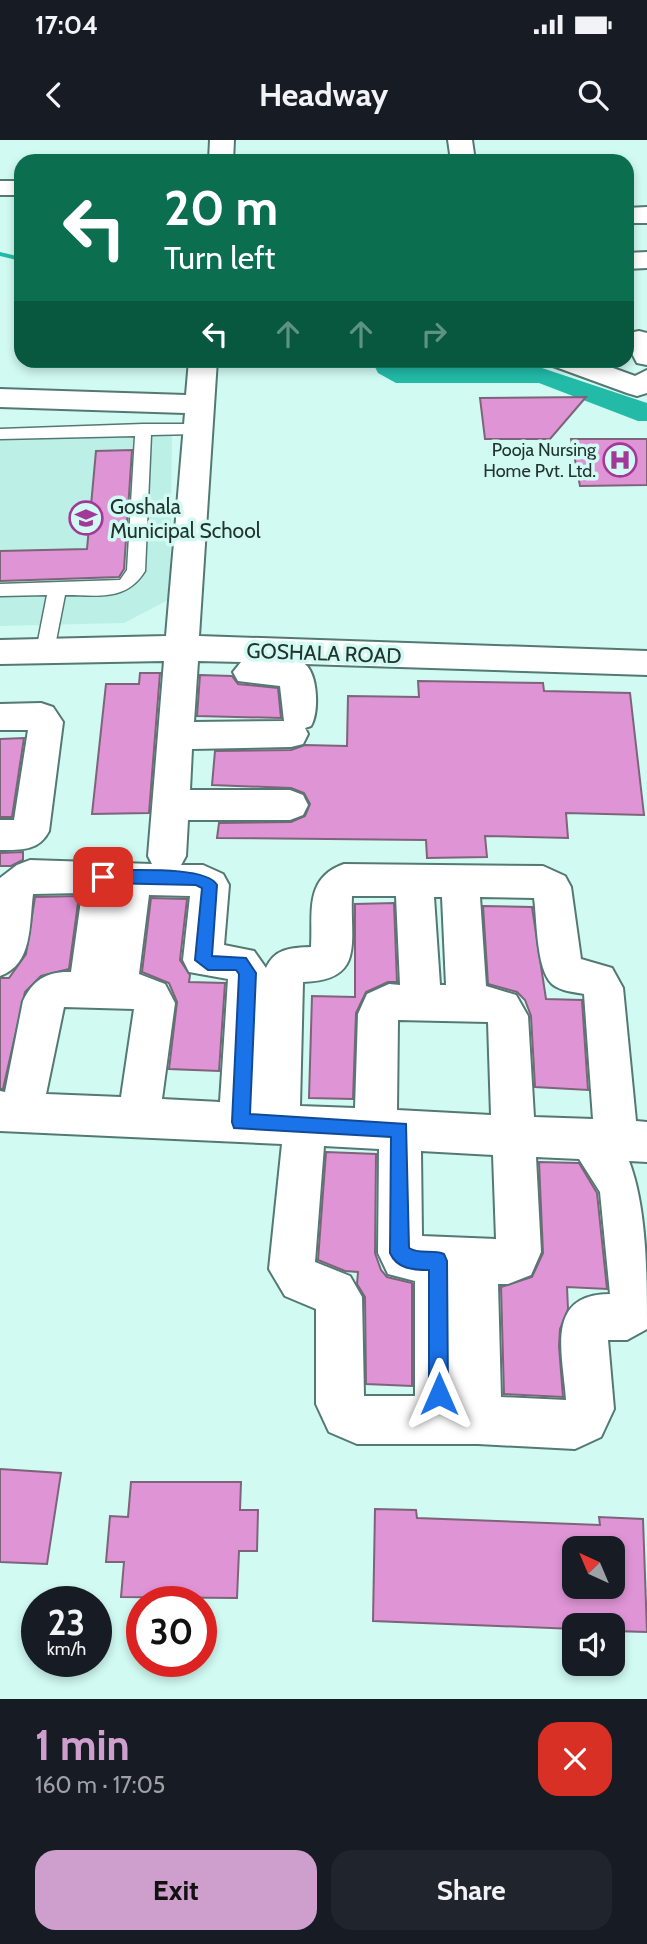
<!DOCTYPE html>
<meta charset="utf-8">
<style>
:root{--surface:#171b24;--page:#20242c;--text:#f1f3f6;--muted:#9ea1a6;--accent:#ce9fcc}
body{margin:0;font-family:Cabin,sans-serif;background:var(--page);color:var(--text);height:100vh;display:flex;flex-direction:column;font-size:26px;white-space:nowrap}
*{box-sizing:border-box;margin:0}
p{font-size:23px;color:var(--muted)}
.icon{flex:none;width:38px;height:38px;fill:none;stroke:currentColor;stroke-width:2;stroke-linecap:round;stroke-linejoin:round}
.map{position:relative;height:1559px;overflow:hidden}
.sheet{display:flex;flex-direction:column;background:var(--surface);flex:1}
.sheet>*{flex:none}
.top-card{position:absolute;left:14px;top:14px;width:620px;height:214px;border-radius:21px;box-shadow:0 4px 10px #0003;background:#0b6e4f;color:#fff;overflow:hidden}
.needle{width:46px;rotate:316deg}
.buttons{position:absolute;left:562px;top:1396px;display:grid;gap:14px}
.buttons a{display:grid;place-items:center;width:63px;height:63px;border-radius:14px;background:var(--surface);box-shadow:0 4px 10px #0003;font-size:35px}
.speed{position:absolute;left:21px;top:1446px;display:flex;gap:14px;font-size:35px;font-weight:700;text-align:center}
.speed>*{display:grid;place-content:center;width:91px;height:91px;border-radius:50%;background:var(--surface);box-shadow:0 4px 10px #0003;line-height:1}
.speed small{font-size:18px;font-weight:400}
.speed .limit{border:10px solid #d22;background:#fff;color:#111}
.pin{position:absolute;display:grid;place-items:center;width:60px;height:60px;color:#fff;margin:-30px;border-radius:14px;box-shadow:0 4px 10px #0006}
.me{position:absolute;width:77px;margin:-38px;rotate:0deg;stroke-linejoin:round;filter:drop-shadow(0 0 5px #0008)}
.turn{display:flex;align-items:center;gap:24px;height:147px;padding:0 35px;font-size:32px}
.turn .icon{width:91px;height:91px;stroke-width:2.5}
.turn b{display:block;font-size:49px;line-height:60px}
.lanes{display:flex;align-items:center;height:66px;padding:0 35px;background:#0003;justify-content:center;gap:35px;direction:ltr}
.lanes .off{opacity:.35}
.round{display:grid;place-items:center;flex:none;width:74px;height:74px;border-radius:21px;background:var(--page)}
.overview{display:flex;align-items:center;justify-content:space-between;height:119px;padding:0 35px}
h1{font-size:42px;font-weight:800;line-height:52px;color:var(--accent)}
.button{display:flex;gap:14px;margin-top:auto;padding:14px 35px}
.button a{flex:1;height:80px;border-radius:21px;background:var(--accent);color:#111;font-size:28px;font-weight:800;line-height:80px;text-align:center}
.button a+a{background:var(--page);color:var(--text)}
.status{display:flex;justify-content:space-between;align-items:center;height:49px;padding:0 35px;background:var(--surface);direction:ltr}
.status svg{height:19px;fill:currentColor}
header{display:flex;justify-content:space-between;align-items:center;height:91px;padding:0 35px;background:var(--surface);font-size:32px;font-weight:800}
.map>svg:first-child{display:block}
.built{fill:#bcf0e6}
.water{fill:#23baa8}
.lines{fill:none;stroke-linecap:round;stroke-linejoin:round}
.stream{fill:#23baa8;fill-rule:evenodd}
.building{fill:#df94d5;stroke:#7d6479;stroke-width:2;fill-rule:evenodd}
.service-casing{stroke:#537972;stroke-width:3}
.minor-casing{stroke:#537972;stroke-width:4}
.service{fill:#fff;fill-rule:evenodd}
.minor{fill:#fff;fill-rule:evenodd}
.route{fill:#1a73e8;stroke:#114b97;stroke-width:2}
.labels{text-anchor:middle;dominant-baseline:central;stroke-width:7;stroke-linejoin:round;paint-order:stroke}
.far-poi-label{font-size:18px;fill:#223330;stroke:#d0faf2;text-anchor:end}
.poi-label{font-size:21px;fill:#223330;stroke:#d0faf2;text-anchor:start}
.street-label{font-size:21px;fill:#223330;stroke:#d0faf2}
</style>
<div class="status"><b>17:04</b><svg viewBox="0 0 49 12"><path d="M0 12V9h3v3zM5 12V6h3v6zM10 12V3h3v9zM15 12V0h3v12zM26 1h20v11H26zM47 4h2v5h-2z"/></svg></div>
<header><svg class="icon" aria-label="back" viewBox="0 0 24 24"><path d="M15 5l-7 7 7 7"/></svg>Headway<svg class="icon" aria-label="search" viewBox="0 0 24 24"><circle cx="10" cy="10" r="6"/><path d="M15 15l6 6"/></svg></header>
<div class="map">
<svg width="647" height="1559" viewBox="0 0 647 1559">
<rect width="100%" height="100%" fill="#d0faf2"/>
<!-- built -->
<path class="built" d="M 172,293 L 170,459 L 124,483 L 0,486 L 0,297 Z"/>
<!-- water -->
<path class="water" d="M 372,221 L 398,221 L 404,228 L 542,228 L 647,263 L 647,281 L 638,281 L 539,243 L 396,243 L 378,233 Z"/>
<g class="lines">
<!-- stream -->
<path class="stream" d="M 0,112 L 21,117 L 21,121 L 0,116 Z"/>
</g>
<!-- building -->
<path class="building" d="M 586,257 L 550,299 L 485,299 L 480,258 Z
M 571,299 L 647,299 L 647,345 L 580,346 Z
M 132,310 L 124,429 L 119,437 L 0,441 L 0,411 L 87,409 L 96,311 Z
M 140,533 L 160,533 L 149,673 L 92,674 L 106,544 L 139,544 Z
M 200,535 L 232,536 L 238,544 L 278,548 L 281,578 L 197,576 Z
M 418,541 L 543,543 L 544,551 L 630,553 L 644,675 L 566,673 L 568,698 L 485,696 L 487,717 L 427,718 L 426,700 L 217,698 L 219,683 L 291,682 L 305,676 L 310,664 L 304,653 L 291,648 L 212,645 L 215,611 L 291,610 L 305,605 L 347,606 L 348,556 L 419,557 Z
M 24,598 L 12,677 L 0,677 L 0,599 Z
M 23,712 L 23,720 L 11,726 L 0,726 L 0,713 Z
M 79,756 L 69,829 L 41,836 L 25,852 L 3,949 L 0,949 L 0,838 L 9,838 L 26,814 L 35,757 Z
M 151,758 L 187,759 L 180,820 L 190,835 L 189,842 L 225,843 L 219,931 L 169,929 L 177,862 L 169,843 L 142,832 Z
M 394,763 L 397,842 L 388,842 L 366,852 L 356,873 L 353,959 L 309,958 L 312,856 L 355,857 L 355,764 Z
M 483,766 L 532,767 L 546,859 L 582,860 L 588,950 L 535,947 L 531,876 L 525,860 L 517,852 L 488,844 Z
M 326,1012 L 376,1014 L 375,1113 L 381,1130 L 387,1137 L 412,1143 L 412,1246 L 366,1244 L 365,1157 L 357,1144 L 358,1132 L 345,1131 L 318,1120 Z
M 539,1022 L 579,1023 L 597,1053 L 607,1149 L 567,1147 L 568,1169 L 560,1189 L 559,1206 L 563,1257 L 504,1254 L 501,1147 L 532,1137 L 543,1113 Z
M 0,1329 L 61,1333 L 47,1424 L 0,1422 Z
M 131,1342 L 241,1342 L 240,1370 L 258,1370 L 257,1411 L 239,1411 L 237,1458 L 121,1457 L 124,1422 L 106,1422 L 110,1376 L 128,1377 Z
M 375,1369 L 416,1370 L 417,1378 L 600,1385 L 599,1377 L 643,1379 L 647,1492 L 612,1491 L 612,1486 L 574,1486 L 574,1489 L 373,1481 ZM 574,1409 L 612,1409 L 612,1447 L 574,1447 Z"/>
<g class="lines">
<defs>
<path id="service" d="M 221,16 L 331,17 L 338,21 L 215,21 Z
M 412,17 L 463,17 L 470,21 L 405,21 Z
M 143,284 L 196,284 L 204,289 L 196,294 L 151,295 L 145,431 C 126,462 97,455 65,455 L 54,511 L 45,518 L 39,516 L 36,511 L 47,455 L 0,456 L 0,444 L 120,440 L 127,430 L 135,296 L 0,299 L 0,289 Z"/>
<path id="minor" d="M 210,0 L 234,0 L 233,21 L 209,21 Z
M 448,0 L 472,0 L 475,21 L 451,21 Z
M 0,41 L 21,41 L 21,55 L 0,55 Z
M 647,67 L 647,83 L 626,83 L 626,68 Z
M 647,112 L 647,128 L 626,129 L 626,113 Z
M 639,191 L 647,193 L 647,225 L 637,223 L 626,202 L 629,193 Z
M 189,220 L 217,220 L 199,496 L 647,511 L 647,535 L 305,524 C 318,535 319,572 311,586 L 305,588 L 308,594 L 303,604 L 291,607 L 192,609 L 190,650 L 290,650 L 303,655 L 308,665 L 303,675 L 290,680 L 188,680 L 186,716 L 181,725 L 203,725 L 223,734 L 229,745 L 224,805 L 254,811 L 266,828 C 275,808 291,808 311,807 C 313,772 304,738 344,724 L 543,726 L 565,736 L 571,747 L 581,819 L 612,828 L 623,848 L 636,981 L 647,982 L 647,1022 L 629,1021 C 647,1068 647,1136 647,1189 L 627,1200 L 608,1200 L 614,1269 L 601,1297 L 575,1309 L 478,1304 L 357,1304 L 329,1292 L 316,1264 L 316,1169 L 285,1156 L 269,1129 L 282,1004 L 0,991 L 0,951 L 5,952 L 23,861 C 33,840 47,831 71,832 L 82,753 L 33,754 C 29,785 33,824 0,836 L 0,738 L 17,725 L 30,720 L 152,724 L 148,716 L 164,521 L 0,524 L 0,500 L 166,496 L 185,273 L 0,267 L 0,249 L 186,255 ZM 198,521 L 241,522 L 233,532 L 238,541 L 280,546 L 284,581 L 194,582 ZM 149,755 L 190,756 L 183,820 L 189,832 L 228,839 L 220,962 L 162,959 L 175,863 L 165,844 L 139,834 ZM 352,756 L 396,756 L 400,845 L 389,844 L 367,854 L 358,874 L 355,968 L 300,966 L 303,842 C 365,840 350,804 352,756 ZM 434,757 L 442,757 L 446,845 L 440,845 ZM 480,757 L 534,758 C 537,779 536,829 552,844 C 560,851 574,852 584,854 L 593,979 L 534,977 L 528,876 L 516,855 L 486,846 ZM 64,867 L 134,869 L 121,957 L 46,954 ZM 398,880 L 488,882 L 491,975 L 397,970 ZM 324,1006 L 379,1009 L 378,1113 L 388,1134 L 415,1141 L 415,1256 L 364,1256 L 362,1157 L 350,1136 L 315,1122 ZM 421,1011 L 493,1015 L 496,1099 L 422,1096 ZM 536,1017 L 579,1019 L 600,1052 L 610,1154 C 544,1154 563,1214 566,1260 L 501,1257 L 498,1144 L 508,1144 L 531,1135 L 541,1112 Z
M 549,220 L 591,220 L 635,236 L 647,230 L 647,253 L 637,256 L 627,253 L 553,226 Z
M 41,563 L 53,567 L 63,582 L 49,691 C 39,711 21,710 0,710 L 0,680 L 14,680 L 28,590 L 0,590 L 0,564 Z"/>
</defs>
<!-- service casing -->
<use href="#service" class="service-casing"/>
<!-- minor casing -->
<use href="#minor" class="minor-casing"/>
<!-- service -->
<use href="#service" class="service"/>
<!-- minor -->
<use href="#minor" class="minor"/>
</g>
<!-- route -->
<path class="route" d="M 103,730 C 127,731 206,725 217,745 L 212,816 L 246,818 L 256,833 L 250,974 L 406,984 L 409,1108 C 419,1115 433,1109 444,1114 L 447,1121 L 448,1254 L 446,1261 L 439,1264 L 432,1261 L 429,1254 L 429,1130 C 413,1130 397,1129 390,1113 L 391,997 L 234,988 L 232,982 L 239,834 L 236,830 L 208,830 L 195,820 L 202,748 L 196,745 L 103,743 L 96,737 Z"/>
<!-- icons -->
<defs>
<symbol id="hospital-ring" viewBox="-11 -11 22 22"><circle r="9.5" fill="#d0faf2" stroke="#a33899" stroke-width="1.5"/><path d="M-5-5h3v3.5h4V-5h3V5h-3V1.5h-4V5h-3Z" fill="#a33899"/></symbol>
<symbol id="school-ring" viewBox="-11 -11 22 22"><circle r="9.5" fill="#d0faf2" stroke="#a33899" stroke-width="1.5"/><path d="M0-5L7-2L0 1L-7-2ZM-4 1L0 2.5L4 1V4Q0 6-4 4Z" fill="#a33899"/></symbol>
</defs>
<g fill-rule="evenodd">
<use href="#hospital-ring" x="601" y="301" width="38" height="38"/>
<use href="#school-ring" x="67" y="359" width="38" height="38"/>
</g>
<g class="labels">
<!-- far-poi labels -->
<g class="far-poi-label">
<text x="596" y="310">Pooja Nursing<tspan x="596" dy="21">Home Pvt. Ltd.</tspan></text>
</g>
<!-- poi labels -->
<g class="poi-label">
<text x="110" y="366">Goshala<tspan x="110" dy="24">Municipal School</tspan></text>
</g>
<!-- street labels -->
<g class="street-label">
<text transform="translate(324 513) rotate(2)">GOSHALA ROAD</text>
</g>
</g>
</svg>
<div class="buttons">
<a><svg class="needle" viewBox="-14 -14 28 28"><path d="M0-13l5 13h-10z" fill="#e53935"/><path d="M0 13l5-13h-10z" fill="#9ea1a6"/></svg></a>
<a><svg class="icon" aria-label="sound" viewBox="0 0 24 24"><path d="M4 9h4l5-4v14l-5-4H4zM17 9q2 3 0 6"/></svg></a>
</div>
<div class="speed"><div>23<small>km/h</small></div><div class="limit">30</div></div>
<div class="pin" style="left:103px;top:737px;background:#d93025"><svg class="icon" aria-label="arrive" viewBox="0 0 24 24"><path d="M6 21V4h12l-3 4 3 4H6"/></svg></div>
<svg class="me" style="left:439px;top:1254px" viewBox="-20 -20 40 40"><path d="M0-17L14 15 0 8-14 15z" fill="#1a73e8" stroke="#fff" stroke-width="4"/></svg>
<div class="top-card">
<div class="turn"><svg class="icon" aria-label="left" viewBox="0 0 24 24"><path d="M17 20v-9H6M10 6l-5 5 5 5"/></svg><div><b>20 m</b>Turn left</div></div>
<div class="lanes"><svg class="icon" aria-label="left" viewBox="0 0 24 24"><path d="M17 20v-9H6M10 6l-5 5 5 5"/></svg><svg class="icon off" aria-label="ahead" viewBox="0 0 24 24"><path d="M12 20V5M6 11l6-6 6 6"/></svg><svg class="icon off" aria-label="ahead" viewBox="0 0 24 24"><path d="M12 20V5M6 11l6-6 6 6"/></svg><svg class="icon off" aria-label="right" viewBox="0 0 24 24"><path d="M7 20v-9h11M14 6l5 5-5 5"/></svg></div>
</div>
</div>
<section class="sheet">
<div class="overview"><div><h1>1 min</h1><p>160 m · 17:05</p></div><a class="round" style="background:#d93025;color:#fff"><svg class="icon" aria-label="close" viewBox="0 0 24 24"><path d="M6 6l12 12M18 6L6 18"/></svg></a></div>
<div class="button"><a>Exit</a><a>Share</a></div>
</section>
